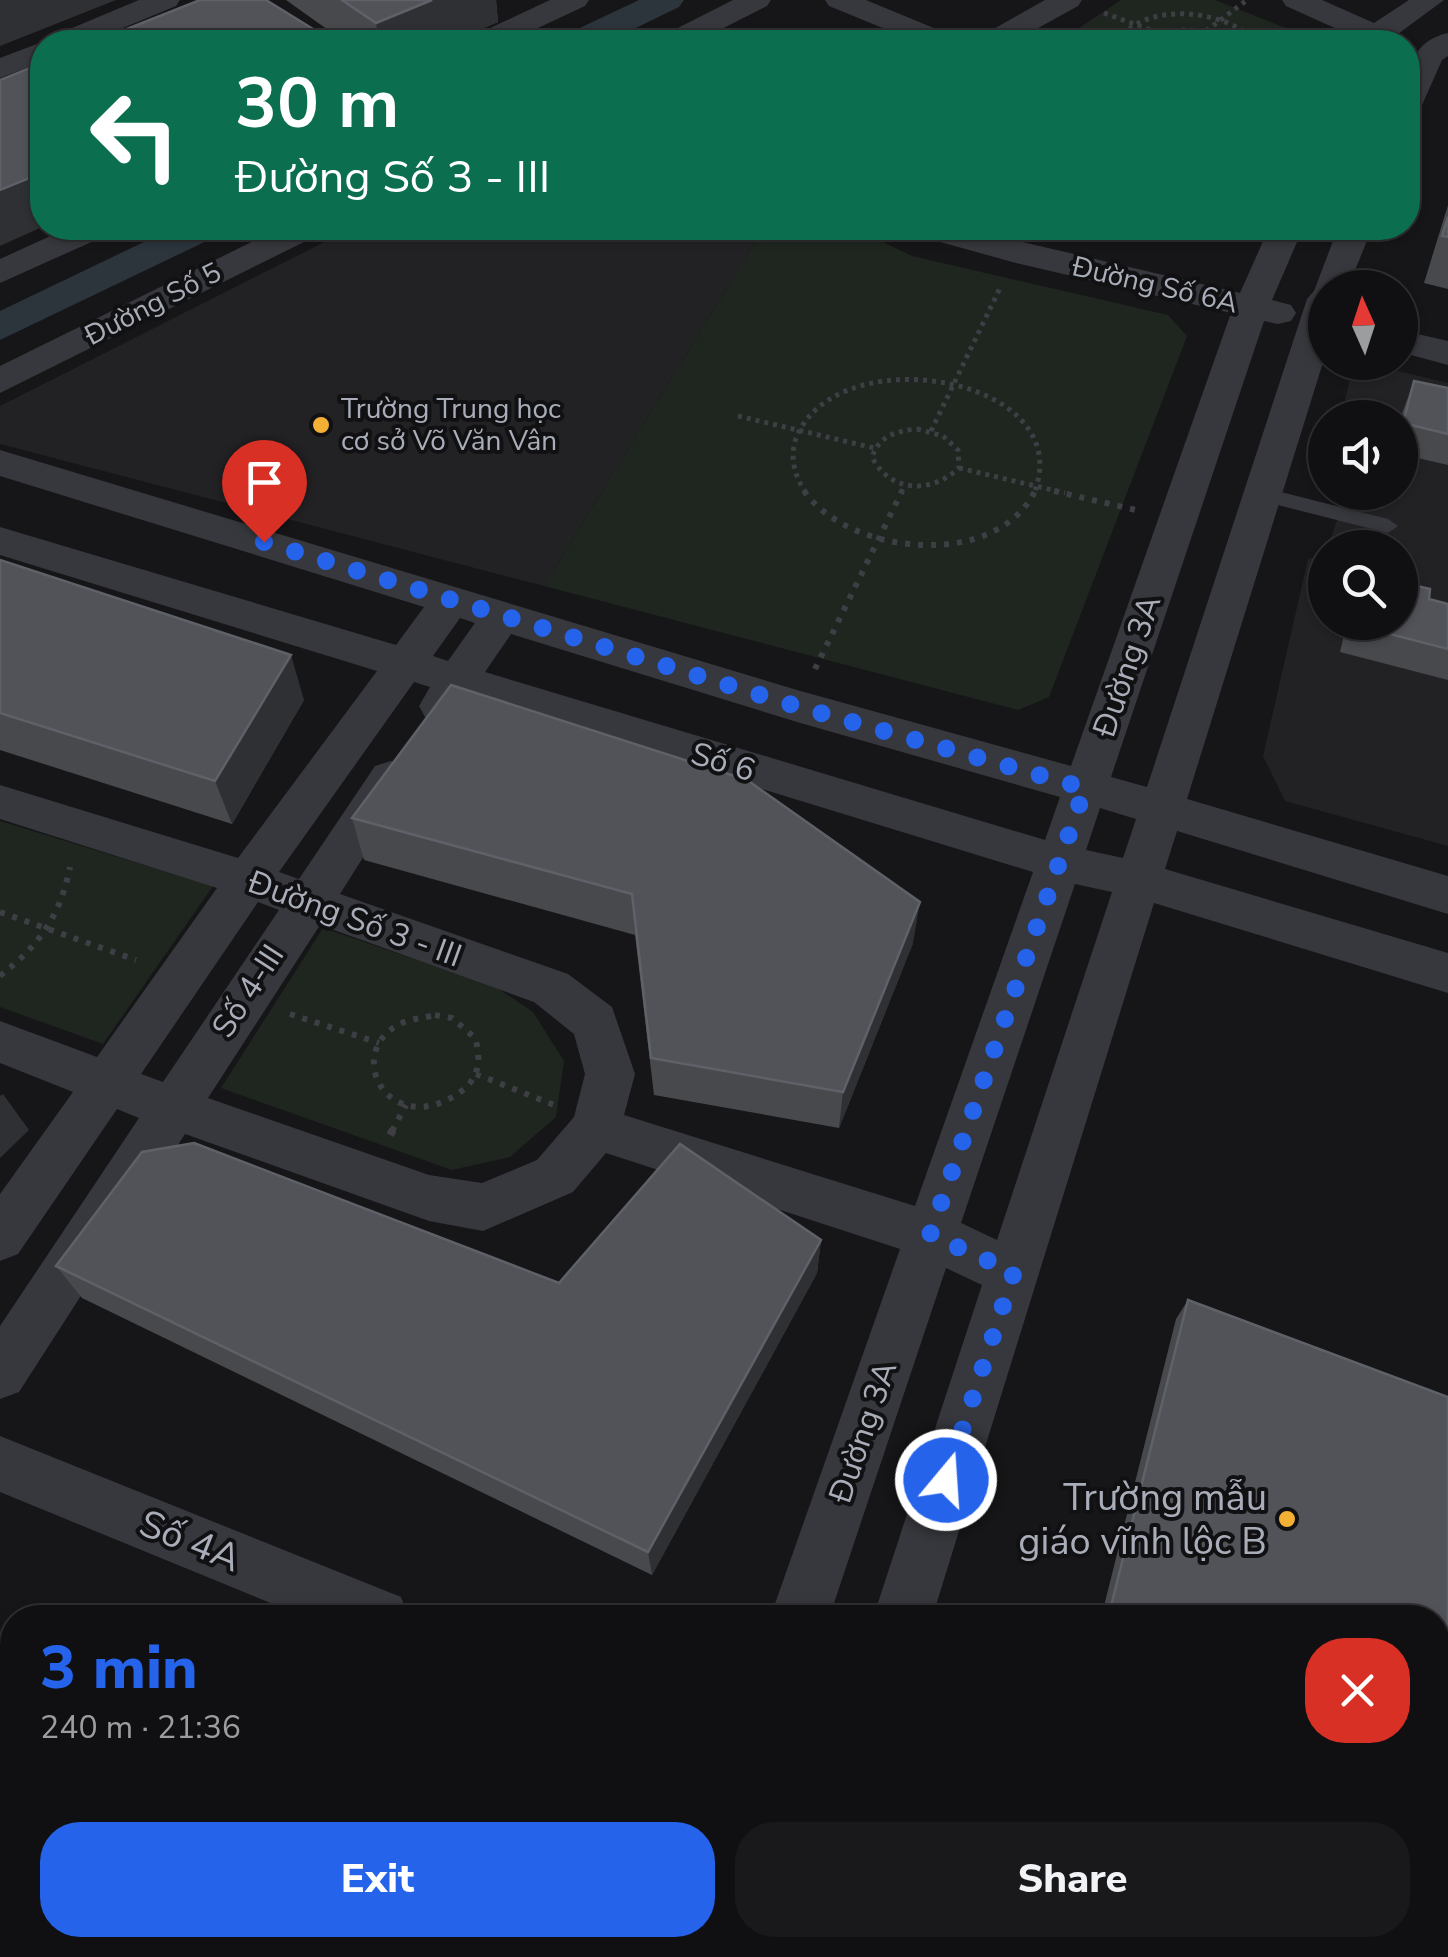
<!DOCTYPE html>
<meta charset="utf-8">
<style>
:root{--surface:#101012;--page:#19191b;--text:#f1f3f6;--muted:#9c9d9f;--line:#303032;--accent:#2563eb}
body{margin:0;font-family:"Nunito Sans",sans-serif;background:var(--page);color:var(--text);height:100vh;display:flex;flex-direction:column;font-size:38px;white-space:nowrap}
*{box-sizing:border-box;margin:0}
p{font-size:32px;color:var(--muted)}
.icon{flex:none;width:55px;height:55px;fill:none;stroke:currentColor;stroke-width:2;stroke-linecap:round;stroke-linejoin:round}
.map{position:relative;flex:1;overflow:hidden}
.panel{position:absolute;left:0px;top:1605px;width:1450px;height:352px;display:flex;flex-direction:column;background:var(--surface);border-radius:40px 40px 0 0;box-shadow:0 2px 8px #0004,0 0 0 2px var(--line)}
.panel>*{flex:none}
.top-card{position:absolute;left:30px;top:30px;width:1390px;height:210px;border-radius:40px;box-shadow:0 2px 8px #0004,0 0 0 2px var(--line);background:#0b6e4f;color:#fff;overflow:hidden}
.needle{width:65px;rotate:357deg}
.buttons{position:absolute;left:1308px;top:270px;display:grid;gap:20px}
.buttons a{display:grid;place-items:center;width:110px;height:110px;border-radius:50%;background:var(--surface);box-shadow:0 2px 8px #0004,0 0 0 2px var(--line);font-size:50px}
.pin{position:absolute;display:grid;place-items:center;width:85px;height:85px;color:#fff;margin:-102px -42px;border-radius:50% 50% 50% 0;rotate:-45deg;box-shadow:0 0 10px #0007}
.pin .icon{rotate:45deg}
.me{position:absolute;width:110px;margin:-55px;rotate:18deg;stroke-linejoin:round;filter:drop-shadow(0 0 8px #0008)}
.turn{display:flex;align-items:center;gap:35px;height:210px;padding:0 40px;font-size:45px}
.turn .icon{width:130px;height:130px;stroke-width:2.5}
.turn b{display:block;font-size:70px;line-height:85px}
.round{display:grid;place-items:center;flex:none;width:105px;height:105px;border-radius:40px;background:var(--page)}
.overview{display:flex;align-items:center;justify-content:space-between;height:170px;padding:0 40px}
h1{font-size:60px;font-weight:800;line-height:75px;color:var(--accent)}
.action{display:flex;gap:20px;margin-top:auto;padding:20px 40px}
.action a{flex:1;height:115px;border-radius:40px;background:var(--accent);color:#fff;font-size:40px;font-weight:800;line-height:115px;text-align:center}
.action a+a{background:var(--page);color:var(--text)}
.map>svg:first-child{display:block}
.built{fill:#222225}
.green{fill:#1e261f}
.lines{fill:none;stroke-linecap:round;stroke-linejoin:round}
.canal{fill:#2c353c;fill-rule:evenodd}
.path-far2{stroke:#3d3f44;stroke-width:5;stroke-dasharray:4 5;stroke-linecap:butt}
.path-far1{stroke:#3d3f44;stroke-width:6;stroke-dasharray:5 8;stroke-linecap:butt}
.path{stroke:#3d3f44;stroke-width:8;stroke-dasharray:6 9;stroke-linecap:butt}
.lane{fill:#37383d;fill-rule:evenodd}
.street{fill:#37383d;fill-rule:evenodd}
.wall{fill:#47494d}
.shaded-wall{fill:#2f3033}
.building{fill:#525359;stroke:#5f6168;stroke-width:2.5}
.route{stroke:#2563eb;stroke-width:18;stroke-dasharray:0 32.4}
.poi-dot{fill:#f2b134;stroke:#111113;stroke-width:4}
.labels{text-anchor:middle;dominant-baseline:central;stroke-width:8;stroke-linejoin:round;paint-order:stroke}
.far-street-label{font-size:28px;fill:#a8adb8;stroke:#111113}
.far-poi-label{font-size:28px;fill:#a8adb8;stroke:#111113;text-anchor:start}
.street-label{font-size:32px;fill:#a8adb8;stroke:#111113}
.near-poi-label{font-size:38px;fill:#a8adb8;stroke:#111113;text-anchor:end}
.near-street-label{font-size:38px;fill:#a8adb8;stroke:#111113}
</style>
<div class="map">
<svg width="1448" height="1957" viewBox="0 0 1448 1957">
<rect width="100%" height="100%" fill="#161618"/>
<!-- built -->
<path class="built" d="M 352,228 L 764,228 L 544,586 L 0,444 L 0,406 Z
M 1382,367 L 1448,383 L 1448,846 L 1285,801 L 1263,756 L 1308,559 L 1325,555 L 1325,622 L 1400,622 L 1400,548 L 1328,547 L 1346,493 L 1400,492 L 1400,418 L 1341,417 L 1350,379 Z"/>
<!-- green -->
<path class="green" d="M 1121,0 L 1215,0 L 1321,42 L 1058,42 Z
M 764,228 L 854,228 L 912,256 L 1168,315 L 1187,336 L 1049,697 L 1018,710 L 544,586 Z
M 0,821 L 213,886 L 103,1044 L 0,1007 Z
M 323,928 L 496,987 L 533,1012 L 564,1061 L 556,1117 L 510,1157 L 452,1170 L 221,1088 Z"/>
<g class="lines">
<!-- canal -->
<path class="canal" d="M 639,0 L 684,0 L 679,7 L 607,42 L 562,42 L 567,34 Z
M 173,228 L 223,228 L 217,236 L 0,340 L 0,311 Z"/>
<!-- path-far2 -->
<path class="path-far2" d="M 1104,13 L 1164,35
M 1206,31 L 1247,0
M 1117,42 C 1145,0 1224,9 1258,42
M 1159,42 L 1165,34 C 1185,27 1202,28 1219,42
M 738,416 L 874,448
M 917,429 L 943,436 L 958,450 L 959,468 C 931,494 890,493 872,457 C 879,436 896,431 917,429 Z
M 931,431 L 1001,286
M 959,468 L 1065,493
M 806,493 C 792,473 788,449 801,428 C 853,338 1079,381 1034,493
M 901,493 L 904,486"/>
<!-- path-far1 -->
<path class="path-far1" d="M 804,491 C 850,556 996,570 1035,491
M 1054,491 L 1136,510
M 815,669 L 902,491
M 0,912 L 136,960
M 0,976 C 39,945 60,917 70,867
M 290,1014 L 379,1043
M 435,1015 L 452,1018 L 475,1038 C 482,1060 479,1079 459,1093 C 390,1140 343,1055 398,1025 C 408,1019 424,1018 435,1015 Z
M 476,1074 L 554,1105
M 392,1131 L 406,1105"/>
<!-- path -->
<path class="path" d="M 390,1135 L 394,1128"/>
<!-- lane -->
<path class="lane" d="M 1261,487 L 1388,519 L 1398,526 L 1388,533 L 1254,499 L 1254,489 Z"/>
<!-- street -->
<path class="street" d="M 139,0 L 180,0 L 176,6 L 89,42 L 49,42 L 53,36 Z
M 550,0 L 589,0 L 585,6 L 508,42 L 469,42 L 473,36 Z
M 733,0 L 771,0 L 767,6 L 696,42 L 658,42 L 662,36 Z
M 825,0 L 866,0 L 953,36 L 957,42 L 917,42 L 829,6 Z
M 1045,0 L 1082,0 L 1078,6 L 1013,42 L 977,42 L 981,36 Z
M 1282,0 L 1322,0 L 1374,23 L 1409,0 L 1444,0 L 1387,42 L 1357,42 L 1359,39 L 1286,6 Z
M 1448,33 L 1448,56 L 1442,60 L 1419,112 L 1408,114 C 1408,78 1405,43 1448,33 Z
M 42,42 L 42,62 L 0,78 L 0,58 Z
M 68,228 L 112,228 L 107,235 L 0,283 L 0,259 Z
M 280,228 L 323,228 L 318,235 L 0,393 L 0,366 Z
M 910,228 L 963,228 L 1240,293 L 1269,228 L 1303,228 L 1272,300 L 1291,305 L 1296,313 L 1291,321 L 1278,324 L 1264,321 L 1111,777 L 1147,787 L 1307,299 L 1314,291 L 1338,228 L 1372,228 L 1348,288 L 1325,288 L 1325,356 L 1187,799 L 1448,876 L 1448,914 L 1177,831 L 1165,869 L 1448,953 L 1448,993 L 1154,903 L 932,1618 L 873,1618 L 982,1285 L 946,1268 L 829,1618 L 770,1618 L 900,1249 L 606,1153 L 573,1192 L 483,1231 L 429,1221 L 185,1134 L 19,1392 L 0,1399 L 0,1326 L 139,1118 L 117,1109 L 18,1254 L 0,1261 L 0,1194 L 73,1092 L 0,1063 L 0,1021 L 97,1057 L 217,888 L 0,819 L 0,785 L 238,858 L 377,671 L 0,555 L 0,527 L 396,645 L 424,607 L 0,476 L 0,450 L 797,690 L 1071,766 L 1231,313 L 1016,263 L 915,235 ZM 460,618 L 475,623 L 448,661 L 433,656 ZM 511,634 L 797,722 L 1060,797 L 1045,840 L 485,672 ZM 414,682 L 430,687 L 419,706 L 425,717 C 448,724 455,717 468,699 L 1033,872 L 915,1206 L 624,1115 L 635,1074 L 612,1007 L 568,974 L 340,894 L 413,778 L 407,766 L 391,761 L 375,766 L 299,879 L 279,872 ZM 1100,808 L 1136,819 L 1123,858 L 1086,850 ZM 1075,884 L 1112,892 L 997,1240 L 961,1223 ZM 258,902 L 279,910 L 163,1082 L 141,1074 ZM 320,925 L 534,1002 L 574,1034 L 585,1074 L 574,1117 L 537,1160 L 482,1183 L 429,1175 L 208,1098 Z
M 1400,330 L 1448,341 L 1448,365 L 1400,352 Z
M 0,1436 L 401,1597 L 409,1618 L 307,1618 L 0,1492 Z
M 650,1945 L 715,1945 L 711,1957 L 645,1957 Z
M 765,1945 L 829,1945 L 827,1957 L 761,1957 Z
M 1158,1945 L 1247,1945 L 1252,1957 L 1163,1957 Z"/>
</g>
<!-- wall -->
<path class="wall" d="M 286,0 L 496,0 L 498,22 L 450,42 L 345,42 Z
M 1448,205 L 1448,289 L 1424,283 Z
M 1414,381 L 1448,388 L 1448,465 L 1400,454 L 1400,419 Z
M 0,560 L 304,700 L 232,824 L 0,750 Z
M 1429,599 L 1448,604 L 1448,680 L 1340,652 L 1347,622 L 1400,622 Z
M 352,818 L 913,943 L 839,1128 L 654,1095 L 635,935 L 364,860 Z
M 821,1240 L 817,1273 L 652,1575 L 82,1298 L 56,1266 L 559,1283 Z
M 1188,1300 L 1448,1397 L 1448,1855 L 1438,1851 L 1438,1618 L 1101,1618 L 1176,1319 Z"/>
<!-- shaded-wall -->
<path class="shaded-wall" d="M 0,0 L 116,0 L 0,46 Z
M 432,0 L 496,0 L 498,22 L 450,42 L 379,42 L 376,23 Z
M 42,173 L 42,227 L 0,246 L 0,190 Z
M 291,655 L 304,700 L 232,824 L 215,781 Z
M 920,902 L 913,943 L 839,1128 L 843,1092 Z
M 3,1094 L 29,1130 L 0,1158 L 0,1096 Z
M 821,1240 L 817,1273 L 652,1575 L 648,1552 Z"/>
<!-- building -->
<path class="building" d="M 200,0 L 266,0 L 334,42 L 94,42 Z
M 342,0 L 432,0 L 376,23 Z
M 42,63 L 42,173 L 0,190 L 0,80 Z
M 1448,217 L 1448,237 L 1442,236 Z
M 1414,381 L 1448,388 L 1448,434 L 1403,423 Z
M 0,560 L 291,655 L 215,781 L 0,713 Z
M 1400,582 L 1430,589 L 1429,599 L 1448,604 L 1448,649 L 1351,624 L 1352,622 L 1400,622 Z
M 451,685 L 747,780 L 920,902 L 843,1092 L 651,1058 L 632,894 L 352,818 Z
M 194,1143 L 559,1283 L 680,1144 L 821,1240 L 648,1552 L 56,1266 L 142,1152 Z
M 1188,1300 L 1448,1397 L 1448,1840 L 1438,1835 L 1438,1618 L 1108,1618 Z"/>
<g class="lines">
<!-- route -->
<path class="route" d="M 264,542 L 796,706 L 1085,788 L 930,1235 L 1014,1272 L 946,1480"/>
</g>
<!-- markers -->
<g class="poi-dot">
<circle cx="321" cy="425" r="10"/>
<circle cx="1287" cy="1519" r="10"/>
</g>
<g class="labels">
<!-- far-street labels -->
<g class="far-street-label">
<text transform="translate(1155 285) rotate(13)">Đường Số 6A</text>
<text transform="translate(153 304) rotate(-27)">Đường Số 5</text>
</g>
<!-- far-poi labels -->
<g class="far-poi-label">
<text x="341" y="409">Trường Trung học<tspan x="341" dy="32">cơ sở Võ Văn Vân</tspan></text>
</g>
<!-- street labels -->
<g class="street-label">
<text transform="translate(1127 666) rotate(-71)">Đường 3A</text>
<text transform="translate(723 762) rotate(17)">Số 6</text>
<text transform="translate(355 919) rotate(20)">Đường Số 3 - III</text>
<text transform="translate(248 991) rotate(-57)">Số 4-III</text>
<text transform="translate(863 1432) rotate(-71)">Đường 3A</text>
</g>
<!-- near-poi labels -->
<g class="near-poi-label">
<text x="1267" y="1497">Trường mẫu<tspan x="1267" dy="44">giáo vĩnh lộc B</tspan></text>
</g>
<!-- near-street labels -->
<g class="near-street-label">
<text transform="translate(190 1541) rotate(22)">Số 4A</text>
</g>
</g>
</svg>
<div class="buttons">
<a><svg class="needle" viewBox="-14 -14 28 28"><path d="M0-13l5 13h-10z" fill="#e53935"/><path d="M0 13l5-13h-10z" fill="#9c9d9f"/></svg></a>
<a><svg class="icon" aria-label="sound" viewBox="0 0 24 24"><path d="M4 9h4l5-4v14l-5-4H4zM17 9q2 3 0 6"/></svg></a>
<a><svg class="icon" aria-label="search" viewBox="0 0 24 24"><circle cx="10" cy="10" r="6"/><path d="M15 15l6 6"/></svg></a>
</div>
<div class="pin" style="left:264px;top:542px;background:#d93025"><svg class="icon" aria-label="arrive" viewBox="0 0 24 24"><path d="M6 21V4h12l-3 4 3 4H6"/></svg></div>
<svg class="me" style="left:946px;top:1480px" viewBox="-20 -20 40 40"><circle r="17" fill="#2563eb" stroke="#fff" stroke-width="3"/><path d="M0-11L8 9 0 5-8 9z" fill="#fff"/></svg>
<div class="top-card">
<div class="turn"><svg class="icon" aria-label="left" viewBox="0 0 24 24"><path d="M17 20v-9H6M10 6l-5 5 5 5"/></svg><div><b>30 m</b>Đường Số 3 - III</div></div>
</div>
<section class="panel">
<div class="overview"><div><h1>3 min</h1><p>240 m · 21:36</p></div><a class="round" style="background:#d93025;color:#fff"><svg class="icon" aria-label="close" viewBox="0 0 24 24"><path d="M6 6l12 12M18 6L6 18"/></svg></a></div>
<div class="action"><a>Exit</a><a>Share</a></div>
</section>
</div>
